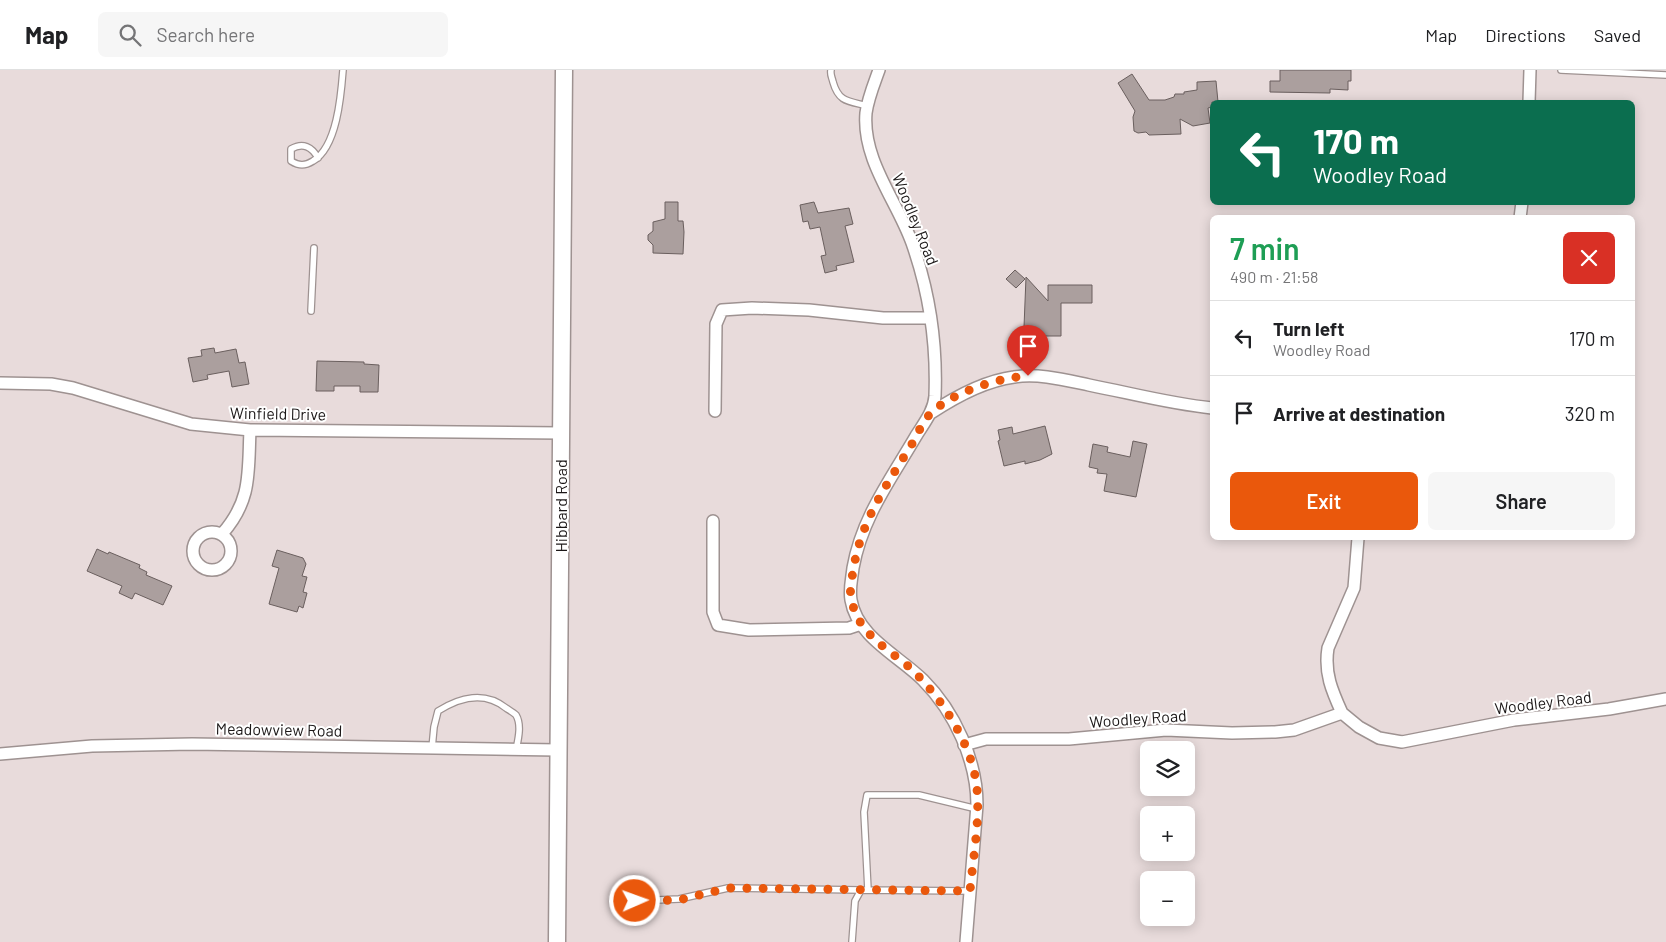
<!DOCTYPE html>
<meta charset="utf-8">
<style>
:root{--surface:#fff;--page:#f6f6f6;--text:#202124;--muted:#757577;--line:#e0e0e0;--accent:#ea580c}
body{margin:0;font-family:Barlow,sans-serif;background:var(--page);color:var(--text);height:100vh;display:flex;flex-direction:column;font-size:19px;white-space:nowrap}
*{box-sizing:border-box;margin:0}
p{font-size:16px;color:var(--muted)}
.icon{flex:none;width:28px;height:28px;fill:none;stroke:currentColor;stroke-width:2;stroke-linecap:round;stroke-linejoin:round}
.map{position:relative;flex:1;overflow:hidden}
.side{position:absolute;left:1210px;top:145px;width:425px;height:325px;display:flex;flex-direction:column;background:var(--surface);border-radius:8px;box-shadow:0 2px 12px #0003}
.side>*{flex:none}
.hud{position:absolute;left:1210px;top:30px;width:425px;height:105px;border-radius:8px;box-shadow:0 2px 12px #0003;background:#0b6e4f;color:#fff;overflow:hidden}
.buttons{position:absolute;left:1140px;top:671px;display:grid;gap:10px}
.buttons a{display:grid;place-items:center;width:55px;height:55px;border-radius:8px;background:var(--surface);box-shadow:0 2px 12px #0003;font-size:25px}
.pin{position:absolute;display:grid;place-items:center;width:42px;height:42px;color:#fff;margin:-51px -21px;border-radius:50% 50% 50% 0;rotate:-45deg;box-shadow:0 0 5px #0007}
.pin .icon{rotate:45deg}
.me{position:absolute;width:55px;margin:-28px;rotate:88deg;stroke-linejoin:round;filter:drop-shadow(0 0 4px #0008)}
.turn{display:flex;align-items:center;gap:18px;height:105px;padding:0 20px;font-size:22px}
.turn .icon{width:65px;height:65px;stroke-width:2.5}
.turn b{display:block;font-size:35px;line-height:42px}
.round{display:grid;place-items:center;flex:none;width:52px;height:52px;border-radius:8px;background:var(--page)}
.summary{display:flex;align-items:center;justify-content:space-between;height:85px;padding:0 20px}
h1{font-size:30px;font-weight:600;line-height:38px;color:#1e9e55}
.action{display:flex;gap:10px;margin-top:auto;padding:10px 20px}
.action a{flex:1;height:58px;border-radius:8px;background:var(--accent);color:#fff;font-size:20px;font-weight:600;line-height:58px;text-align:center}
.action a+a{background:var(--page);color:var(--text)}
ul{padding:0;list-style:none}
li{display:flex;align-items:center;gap:15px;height:75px;padding:0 20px;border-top:1px solid var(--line)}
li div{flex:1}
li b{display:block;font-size:19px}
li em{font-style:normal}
header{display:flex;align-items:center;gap:30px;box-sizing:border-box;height:70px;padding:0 25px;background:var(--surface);border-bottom:1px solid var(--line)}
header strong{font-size:24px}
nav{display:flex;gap:28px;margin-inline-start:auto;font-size:18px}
.search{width:350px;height:45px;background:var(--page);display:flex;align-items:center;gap:12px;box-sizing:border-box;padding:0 18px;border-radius:8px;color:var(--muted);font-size:19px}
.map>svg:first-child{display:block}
.building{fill:#ab9f9e;stroke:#6a5f5e}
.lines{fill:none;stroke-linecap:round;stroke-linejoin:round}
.lane-casing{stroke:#9e9291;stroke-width:8}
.street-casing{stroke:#9e9291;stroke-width:14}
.secondary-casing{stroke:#9e9291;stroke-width:19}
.lane{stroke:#fff;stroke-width:5.5}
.street{stroke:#fff;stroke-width:11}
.secondary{stroke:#fff;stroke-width:16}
.route{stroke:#ea580c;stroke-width:9;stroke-dasharray:0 16.2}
.labels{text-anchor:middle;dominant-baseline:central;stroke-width:4;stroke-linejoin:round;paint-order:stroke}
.street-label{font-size:16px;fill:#1b1717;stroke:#fff}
</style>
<header>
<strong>Map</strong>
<div class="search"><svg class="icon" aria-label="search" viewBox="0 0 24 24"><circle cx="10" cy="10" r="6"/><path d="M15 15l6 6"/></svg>Search here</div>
<nav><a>Map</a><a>Directions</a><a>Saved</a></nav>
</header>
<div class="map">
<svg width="1666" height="872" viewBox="0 0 1666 872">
<rect width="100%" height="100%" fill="#e8dbdb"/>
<!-- building -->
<path class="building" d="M 1280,0 L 1351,0 L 1351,11 L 1348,11 L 1348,20 L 1330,19 L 1330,23 L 1270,22 L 1270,11 L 1280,11 Z
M 1132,4 L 1149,30 L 1165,30 L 1174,27 L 1175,24 L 1184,24 L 1184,22 L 1197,20 L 1197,12 L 1216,11 L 1218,32 L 1212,32 L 1212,37 L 1208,38 L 1210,53 L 1193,56 L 1180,49 L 1181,64 L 1149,65 L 1146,62 L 1138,63 L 1134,61 L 1133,47 L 1135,41 L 1118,13 Z
M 665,132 L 678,132 L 678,151 L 683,151 L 684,162 L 683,184 L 653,183 L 653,175 L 648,170 L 648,165 L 653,161 L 653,152 L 665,149 Z
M 814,132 L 818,143 L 849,138 L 853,154 L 845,156 L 854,192 L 836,196 L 837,200 L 825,203 L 821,186 L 826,185 L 820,157 L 810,159 L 808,151 L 803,152 L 800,135 Z
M 1015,200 L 1025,209 L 1016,218 L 1006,209 Z
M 1026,207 L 1048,231 L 1048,215 L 1092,215 L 1092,233 L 1061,233 L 1061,266 L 1041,266 L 1041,276 L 1028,276 L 1027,259 L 1024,257 Z
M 214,278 L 215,283 L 236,279 L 239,293 L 245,292 L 249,314 L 232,317 L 229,301 L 207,305 L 208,309 L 193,312 L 188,288 L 202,286 L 201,280 Z
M 317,291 L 364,292 L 364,294 L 379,295 L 378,322 L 360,322 L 360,316 L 334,316 L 334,321 L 316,321 Z
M 1045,356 L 1052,384 L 1040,390 L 1025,394 L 1025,391 L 1004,396 L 998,371 L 1000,370 L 998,360 L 1012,357 L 1013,364 Z
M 1133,371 L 1147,374 L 1136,427 L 1104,421 L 1107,404 L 1097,403 L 1098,399 L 1089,397 L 1093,374 L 1108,377 L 1107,382 L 1130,387 Z
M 97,479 L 108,484 L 109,482 L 140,495 L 139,498 L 147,502 L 146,505 L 172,516 L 163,535 L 135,523 L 132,529 L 119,523 L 122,516 L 87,501 Z
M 277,480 L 303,488 L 306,494 L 302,506 L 307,507 L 303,522 L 307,523 L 303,538 L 299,536 L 297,542 L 269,534 L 279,498 L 272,496 Z"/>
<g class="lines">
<defs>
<path id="lane" d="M 831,0 C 830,5 832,7 833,12 C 839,33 849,31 868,36
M 1561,0 L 1666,5
M 318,88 C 312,77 303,72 291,79 L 291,91 C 299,96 305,96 313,91 C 337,77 341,26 343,0
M 311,241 L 314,178
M 432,678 L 434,657 L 438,641 C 460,627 485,621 506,638 C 509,640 514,643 516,645 C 522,655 518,670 516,680
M 868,820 L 864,742 L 867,725 L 919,725 L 977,739
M 635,831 L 679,829 L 728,818 L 861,820
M 852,872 L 855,831 L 861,820 L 969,821"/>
<path id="street" d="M 879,0 C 874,14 868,28 866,43 C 862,90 897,131 912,173 C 929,221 937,274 935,326 C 934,341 924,353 916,366 C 891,409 862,447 853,498 C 852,508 849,519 851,530 C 857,567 899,586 923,610 C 955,642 977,691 977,735 L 966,872
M 1529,32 L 1530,0
M 1520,148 L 1522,132
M 0,313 L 51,314 L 73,318 L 191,354 L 250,360 L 561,363
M 715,341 L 716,254 L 722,240 L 752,238 L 809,240 L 883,248 L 930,248
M 931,343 C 955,327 984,311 1014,307 C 1038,303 1065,310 1089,315 C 1130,323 1171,334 1212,338
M 713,451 L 713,542 L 718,555 L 749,560 L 849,558 L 861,554
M193 481a19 19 0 1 1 38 0a19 19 0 1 1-38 0Z
M 222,464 C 252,430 248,403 250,360
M 1342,643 C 1332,621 1324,603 1328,578 L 1354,518 L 1358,468
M 964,675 L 986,669 L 1069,669 L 1166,660 L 1232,663 L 1275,662 L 1294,660 L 1342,643 L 1359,657 L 1379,668 L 1402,672 L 1514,650 L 1609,639 L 1666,629
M 0,684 L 92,676 L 192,674 L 558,680"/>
<path id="secondary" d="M 557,872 L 564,0"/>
</defs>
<!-- lane casing -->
<use href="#lane" class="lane-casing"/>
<!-- street casing -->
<use href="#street" class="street-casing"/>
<!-- secondary casing -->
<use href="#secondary" class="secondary-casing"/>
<!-- lane -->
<use href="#lane" class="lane"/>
<!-- street -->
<use href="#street" class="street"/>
<!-- secondary -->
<use href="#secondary" class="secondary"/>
</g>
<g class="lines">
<!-- route -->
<path class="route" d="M 635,831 L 679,830 L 728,818 L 970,821 C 973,788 980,752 977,719 C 973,674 940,625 908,596 C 885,577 859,563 852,532 C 849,523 851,512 853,502 C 860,454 883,420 909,379 C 916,368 921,354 930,344 C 950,323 1000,307 1028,306"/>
</g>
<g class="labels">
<!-- street labels -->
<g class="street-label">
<text transform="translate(916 149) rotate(68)">Woodley Road</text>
<text transform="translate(278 343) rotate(1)">Winfield Drive</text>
<text transform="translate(560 436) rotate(-90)">Hibbard Road</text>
<text transform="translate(1543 632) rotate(-7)">Woodley Road</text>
<text transform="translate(1138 648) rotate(-4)">Woodley Road</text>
<text transform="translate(279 659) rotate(1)">Meadowview Road</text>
</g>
</g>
</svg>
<div class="buttons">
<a><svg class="icon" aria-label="layers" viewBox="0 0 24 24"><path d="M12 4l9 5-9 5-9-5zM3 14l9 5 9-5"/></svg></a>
<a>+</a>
<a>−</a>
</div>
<div class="pin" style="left:1028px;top:306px;background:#d93025"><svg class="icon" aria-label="arrive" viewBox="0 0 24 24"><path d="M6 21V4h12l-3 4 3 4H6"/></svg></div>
<svg class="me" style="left:635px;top:831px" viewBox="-20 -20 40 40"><circle r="17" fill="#ea580c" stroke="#fff" stroke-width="3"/><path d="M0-11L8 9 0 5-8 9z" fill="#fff"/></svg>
<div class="hud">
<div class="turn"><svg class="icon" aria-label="left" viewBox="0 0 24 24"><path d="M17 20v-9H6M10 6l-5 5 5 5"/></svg><div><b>170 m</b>Woodley Road</div></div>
</div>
<section class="side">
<div class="summary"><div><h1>7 min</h1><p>490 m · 21:58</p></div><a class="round" style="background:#d93025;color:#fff"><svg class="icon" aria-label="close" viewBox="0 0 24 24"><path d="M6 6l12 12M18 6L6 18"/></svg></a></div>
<ul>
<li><svg class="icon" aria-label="left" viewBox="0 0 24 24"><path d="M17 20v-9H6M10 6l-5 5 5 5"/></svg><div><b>Turn left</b><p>Woodley Road</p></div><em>170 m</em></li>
<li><svg class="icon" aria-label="arrive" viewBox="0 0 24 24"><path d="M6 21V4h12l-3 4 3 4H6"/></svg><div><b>Arrive at destination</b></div><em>320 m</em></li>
</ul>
<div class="action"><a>Exit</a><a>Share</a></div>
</section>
</div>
